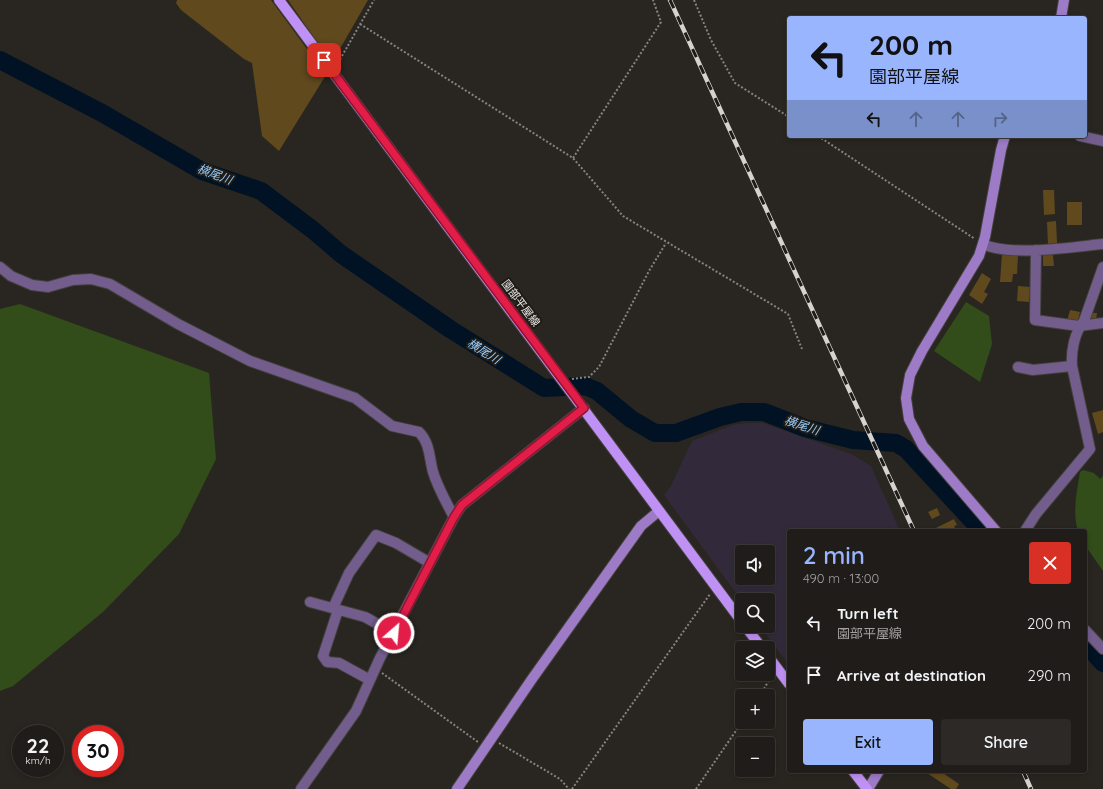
<!DOCTYPE html>
<meta charset="utf-8">
<style>
:root{--surface:#1f1c19;--page:#2c2926;--text:#f1f3f6;--muted:#a1a1a2;--line:#3c3a38;--accent:#99b5fd}
body{margin:0;font-family:Quicksand,"Noto Sans JP",sans-serif;background:var(--page);color:var(--text);height:100vh;display:flex;flex-direction:column;font-size:15px;white-space:nowrap}
*{box-sizing:border-box;margin:0}
p{font-size:13px;color:var(--muted)}
.icon{flex:none;width:22px;height:22px;fill:none;stroke:currentColor;stroke-width:2;stroke-linecap:round;stroke-linejoin:round}
.map{position:relative;flex:1;overflow:hidden}
.details{position:absolute;left:787px;top:529px;width:300px;height:244px;display:flex;flex-direction:column;background:var(--surface);border-radius:4px;box-shadow:0 2px 6px #0003,0 0 0 1px var(--line)}
.details>*{flex:none}
.banner{position:absolute;left:787px;top:16px;width:300px;height:122px;border-radius:4px;box-shadow:0 2px 6px #0003,0 0 0 1px var(--line);background:#99b5fd;color:#111;overflow:hidden}
.buttons{position:absolute;left:735px;top:545px;display:grid;gap:8px}
.buttons a{display:grid;place-items:center;width:40px;height:40px;border-radius:4px;background:var(--surface);box-shadow:0 2px 6px #0003,0 0 0 1px var(--line);font-size:20px}
.speed{position:absolute;left:12px;top:725px;display:flex;gap:8px;font-size:20px;font-weight:700;text-align:center}
.speed>*{display:grid;place-content:center;width:52px;height:52px;border-radius:50%;background:var(--surface);box-shadow:0 2px 6px #0003,0 0 0 1px var(--line);line-height:1}
.speed small{font-size:10px;font-weight:400}
.speed .limit{border:6px solid #d22;background:#fff;color:#111}
.pin{position:absolute;display:grid;place-items:center;width:34px;height:34px;color:#fff;margin:-17px;border-radius:8px;box-shadow:0 2px 6px #0006}
.me{position:absolute;width:44px;margin:-22px;rotate:27deg;stroke-linejoin:round;filter:drop-shadow(0 0 3px #0008)}
.turn{display:flex;align-items:center;gap:14px;height:84px;padding:0 16px;font-size:18px}
.turn .icon{width:52px;height:52px;stroke-width:2.5}
.turn b{display:block;font-size:28px;line-height:34px}
.lanes{display:flex;align-items:center;height:38px;padding:0 16px;background:#0003;justify-content:center;gap:20px;direction:ltr}
.lanes .off{opacity:.35}
.round{display:grid;place-items:center;flex:none;width:42px;height:42px;border-radius:4px;background:var(--page)}
.summary{display:flex;align-items:center;justify-content:space-between;height:68px;padding:0 16px}
h1{font-size:24px;font-weight:600;line-height:30px;color:var(--accent)}
.button{display:flex;gap:8px;margin-top:auto;padding:8px 16px}
.button a{flex:1;height:46px;border-radius:4px;background:var(--accent);color:#111;font-size:16px;font-weight:600;line-height:46px;text-align:center}
.button a+a{background:var(--page);color:var(--text)}
ul{padding:0;list-style:none}
li{display:flex;align-items:center;gap:12px;height:52px;padding:0 16px}
li div{flex:1}
li b{display:block;font-size:15px}
li em{font-style:normal}
.map>svg:first-child{display:block}
.industrial{fill:#322a3a;fill-rule:evenodd}
.green{fill:#324d1a}
.lines{fill:none;stroke-linecap:round;stroke-linejoin:round}
.river{stroke:#001223;stroke-width:18}
.building{fill:#61491e}
.street-casing{stroke:#44413d;stroke-width:12}
.secondary-casing{stroke:#44413d;stroke-width:12}
.primary-casing{stroke:#44413d;stroke-width:12}
.path{stroke:#878480;stroke-width:2;stroke-dasharray:2 2;stroke-linecap:butt}
.street{stroke:#735d8d;stroke-width:10}
.secondary{stroke:#9e7bc7;stroke-width:10}
.primary{stroke:#c091f4;stroke-width:10}
.rail-casing{stroke:#d5d2cf;stroke-width:4.5}
.rail{stroke:#1f1c17;stroke-width:3;stroke-dasharray:9;stroke-linecap:butt}
.route-casing{stroke:#92132f;stroke-width:10}
.route{stroke:#e11d48;stroke-width:7}
.labels{text-anchor:middle;dominant-baseline:central;stroke-width:4;stroke-linejoin:round;paint-order:stroke}
.street-label{font-size:11px;fill:#eceae7;stroke:#1f1c17}
.water-label{font-size:12px;font-style:italic;fill:#97ccfa;stroke:#1f1c17}
</style>
<div class="map">
<svg width="1103" height="789" viewBox="0 0 1103 789">
<rect width="100%" height="100%" fill="#292621"/>
<!-- industrial -->
<path class="industrial" d="M 747,423 L 763,423 L 851,454 L 871,466 L 900,531 L 789,531 L 789,665 L 760,626 L 768,626 L 768,600 L 742,601 L 664,495 L 671,486 L 692,441 L 733,425 ZM 742,552 L 768,552 L 768,578 L 742,578 Z"/>
<!-- green -->
<path class="green" d="M 966,302 L 989,316 L 992,344 L 980,382 L 934,351 Z
M 20,304 L 209,373 L 216,459 L 179,534 L 103,612 L 13,686 L 0,691 L 0,309 Z
M 1083,470 L 1094,473 L 1100,479 L 1103,476 L 1103,571 L 1085,545 L 1085,531 L 1078,531 C 1072,511 1077,492 1080,472 Z"/>
<g class="lines">
<!-- river -->
<path class="river" d="M 0,60 L 102,113 L 202,171 L 261,191 L 313,230 L 341,254 L 450,329 L 544,388 L 585,386 L 597,391 L 631,419 L 655,433 L 676,433 L 720,417 L 741,412 L 764,412 L 805,428 L 853,440 L 896,443 L 906,449 L 982,531
M 1085,643 L 1103,663"/>
</g>
<!-- building -->
<path class="building" d="M 177,0 L 271,0 L 326,75 L 279,151 L 262,136 L 252,63 L 244,59 L 181,10 L 176,3 Z
M 288,0 L 368,0 L 337,54 L 329,59 Z
M 1043,190 L 1054,190 L 1055,214 L 1044,215 Z
M 1067,202 L 1082,202 L 1082,225 L 1067,225 Z
M 1056,221 L 1057,243 L 1048,244 L 1047,222 Z
M 1002,254 L 1018,255 L 1017,274 L 1013,274 L 1012,282 L 1000,282 Z
M 1043,255 L 1053,255 L 1054,266 L 1043,266 Z
M 982,273 L 991,279 L 984,292 L 988,294 L 982,304 L 969,295 Z
M 1018,286 L 1030,287 L 1029,302 L 1017,301 Z
M 1070,310 L 1080,312 L 1077,324 L 1067,321 Z
M 1091,313 L 1097,313 L 1096,320 L 1090,320 Z
M 1103,410 L 1103,432 L 1098,434 L 1092,413 Z
M 937,508 L 940,515 L 932,519 L 928,512 Z
M 954,519 L 957,525 L 954,526 L 956,530 L 938,531 L 936,528 Z
M 924,771 L 940,771 L 959,784 L 956,789 L 951,789 Z"/>
<g class="lines">
<defs>
<path id="street" d="M 1080,136 L 1103,141
M 983,244 C 1009,257 1073,247 1103,244
M 1036,250 L 1035,320 L 1079,326 L 1103,323
M 0,267 L 11,276 L 32,285 L 48,287 L 73,280 L 91,279 L 110,284 L 178,324 L 250,361 L 355,398 L 392,426 L 419,432 C 430,443 429,457 433,472 C 438,488 446,502 454,517
M 1018,367 L 1033,370 L 1072,366
M 1025,531 L 1036,514 L 1090,449 L 1072,366 C 1071,352 1074,333 1084,321 L 1103,267
M 310,602 L 365,617 L 394,633
M 333,608 L 349,573 L 376,535 L 396,543 L 430,563
M 338,610 L 323,656 L 327,662 L 339,663 L 370,680
M 1085,630 L 1103,649
M 301,789 L 356,711 L 380,658 L 454,517 L 462,505 L 584,408"/>
<path id="secondary" d="M 1061,18 L 1064,0
M 996,531 L 923,446 L 909,419 L 906,398 L 910,375 L 922,351 L 979,256 L 985,237 L 1001,150 L 1005,136
M 457,789 L 532,679 L 641,526 L 659,511
M 868,789 L 879,771"/>
<path id="primary" d="M 279,0 L 742,622
M 745,626 L 762,648
M 768,656 L 789,684
M 853,771 L 867,789"/>
</defs>
<!-- street casing -->
<use href="#street" class="street-casing"/>
<!-- secondary casing -->
<use href="#secondary" class="secondary-casing"/>
<!-- primary casing -->
<use href="#primary" class="primary-casing"/>
<!-- path -->
<path class="path" d="M 694,0 L 711,40 L 735,83 L 789,117
M 360,24 L 573,158 L 623,216 L 788,314 L 802,349
M 338,63 L 374,0
M 818,136 L 975,239
M 573,158 L 661,22 L 653,0
M 572,379 L 589,377 L 599,367 L 649,271 L 666,243
M 382,673 L 478,742
M 760,696 L 772,675
M 499,743 L 560,779 L 569,789
M 572,789 L 710,594
M 696,789 L 742,722"/>
<!-- street -->
<use href="#street" class="street"/>
<!-- secondary -->
<use href="#secondary" class="secondary"/>
<!-- primary -->
<use href="#primary" class="primary"/>
<defs>
<path id="rail" d="M 670,0 L 914,531
M 1023,771 L 1031,789"/>
</defs>
<!-- rail casing -->
<use href="#rail" class="rail-casing"/>
<!-- rail -->
<use href="#rail" class="rail"/>
</g>
<g class="lines">
<defs>
<path id="route" d="M 324,60 L 584,408 L 462,505 L 454,517 L 394,633"/>
</defs>
<!-- route casing -->
<use href="#route" class="route-casing"/>
<!-- route -->
<use href="#route" class="route"/>
</g>
<g class="labels">
<!-- street labels -->
<g class="street-label">
<text transform="translate(521 303) rotate(53)">園部平屋線</text>
</g>
<!-- water labels -->
<g class="water-label">
<text transform="translate(215 174) rotate(21)">横尾川</text>
<text transform="translate(484 351) rotate(32)">横尾川</text>
<text transform="translate(802 425) rotate(18)">横尾川</text>
</g>
</g>
</svg>
<div class="buttons">
<a><svg class="icon" aria-label="sound" viewBox="0 0 24 24"><path d="M4 9h4l5-4v14l-5-4H4zM17 9q2 3 0 6"/></svg></a>
<a><svg class="icon" aria-label="search" viewBox="0 0 24 24"><circle cx="10" cy="10" r="6"/><path d="M15 15l6 6"/></svg></a>
<a><svg class="icon" aria-label="layers" viewBox="0 0 24 24"><path d="M12 4l9 5-9 5-9-5zM3 14l9 5 9-5"/></svg></a>
<a>+</a>
<a>−</a>
</div>
<div class="speed"><div>22<small>km/h</small></div><div class="limit">30</div></div>
<div class="pin" style="left:324px;top:60px;background:#d93025"><svg class="icon" aria-label="arrive" viewBox="0 0 24 24"><path d="M6 21V4h12l-3 4 3 4H6"/></svg></div>
<svg class="me" style="left:394px;top:633px" viewBox="-20 -20 40 40"><circle r="17" fill="#e11d48" stroke="#fff" stroke-width="3"/><path d="M0-11L8 9 0 5-8 9z" fill="#fff"/></svg>
<div class="banner">
<div class="turn"><svg class="icon" aria-label="left" viewBox="0 0 24 24"><path d="M17 20v-9H6M10 6l-5 5 5 5"/></svg><div><b>200 m</b>園部平屋線</div></div>
<div class="lanes"><svg class="icon" aria-label="left" viewBox="0 0 24 24"><path d="M17 20v-9H6M10 6l-5 5 5 5"/></svg><svg class="icon off" aria-label="ahead" viewBox="0 0 24 24"><path d="M12 20V5M6 11l6-6 6 6"/></svg><svg class="icon off" aria-label="ahead" viewBox="0 0 24 24"><path d="M12 20V5M6 11l6-6 6 6"/></svg><svg class="icon off" aria-label="right" viewBox="0 0 24 24"><path d="M7 20v-9h11M14 6l5 5-5 5"/></svg></div>
</div>
<section class="details">
<div class="summary"><div><h1>2 min</h1><p>490 m · 13:00</p></div><a class="round" style="background:#d93025;color:#fff"><svg class="icon" aria-label="close" viewBox="0 0 24 24"><path d="M6 6l12 12M18 6L6 18"/></svg></a></div>
<ul>
<li><svg class="icon" aria-label="left" viewBox="0 0 24 24"><path d="M17 20v-9H6M10 6l-5 5 5 5"/></svg><div><b>Turn left</b><p>園部平屋線</p></div><em>200 m</em></li>
<li><svg class="icon" aria-label="arrive" viewBox="0 0 24 24"><path d="M6 21V4h12l-3 4 3 4H6"/></svg><div><b>Arrive at destination</b></div><em>290 m</em></li>
</ul>
<div class="button"><a>Exit</a><a>Share</a></div>
</section>
</div>
